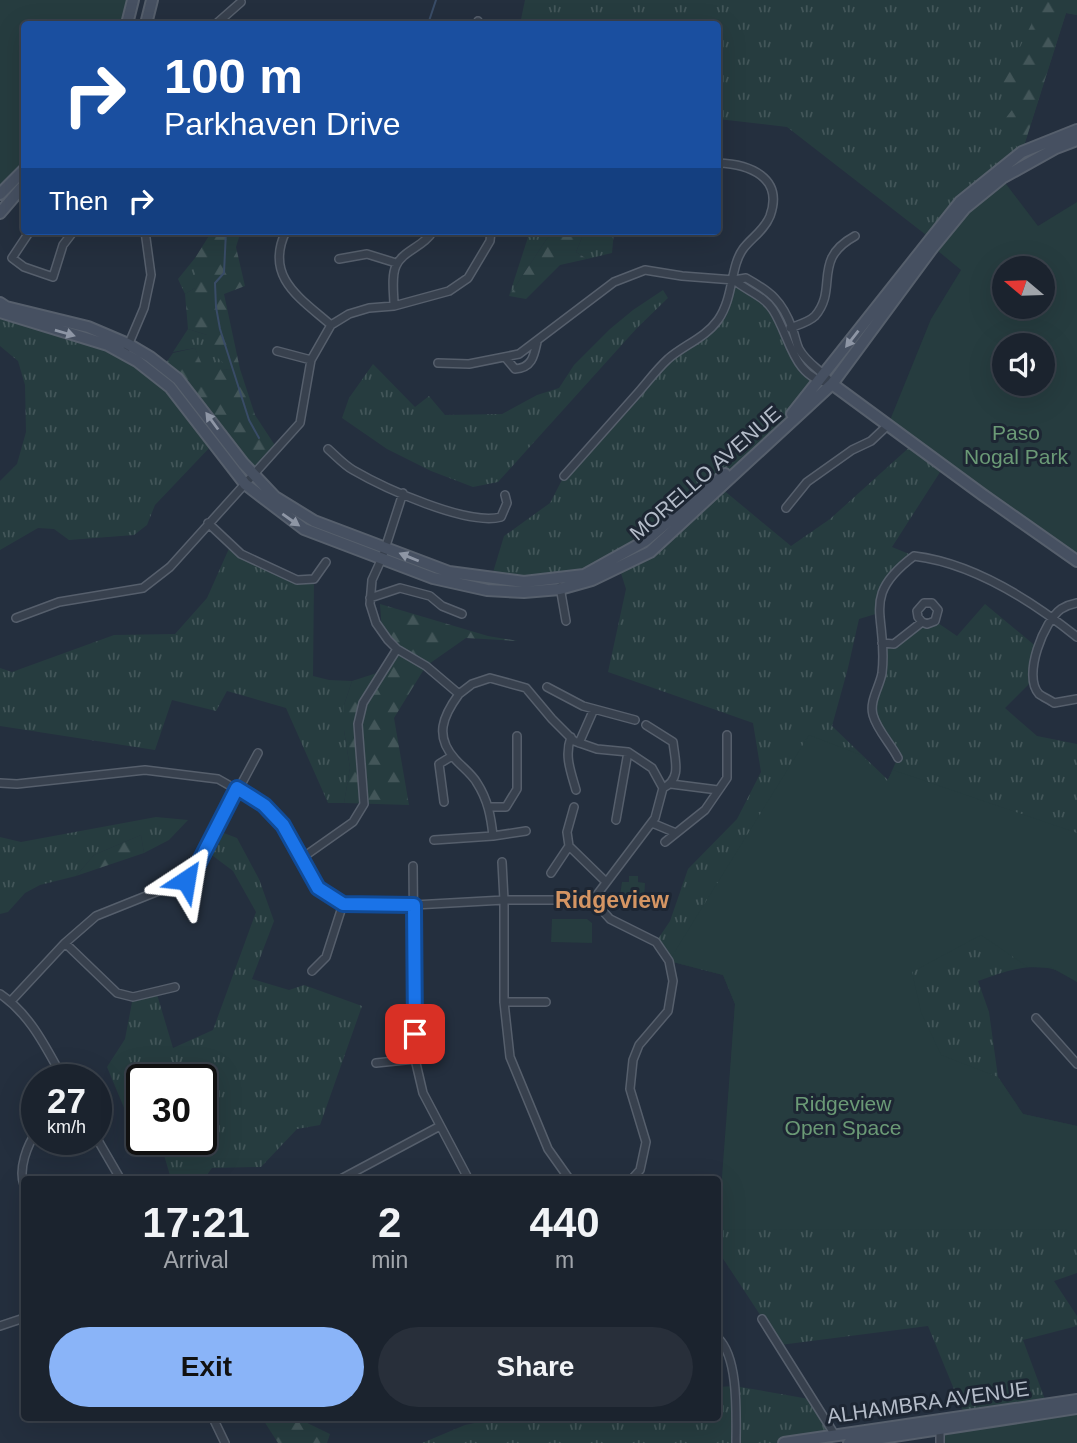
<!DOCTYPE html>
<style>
:root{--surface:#1b232e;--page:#282f3a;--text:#f1f3f6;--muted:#a0a4aa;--line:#39404a;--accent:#8ab4f8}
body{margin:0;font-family:Arial,sans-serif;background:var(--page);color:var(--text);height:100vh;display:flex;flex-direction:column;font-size:26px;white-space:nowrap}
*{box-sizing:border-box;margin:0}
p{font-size:23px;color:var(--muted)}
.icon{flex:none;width:38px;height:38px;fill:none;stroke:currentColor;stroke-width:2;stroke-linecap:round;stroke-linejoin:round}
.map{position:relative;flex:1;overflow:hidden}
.panel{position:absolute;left:21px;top:1176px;width:700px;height:245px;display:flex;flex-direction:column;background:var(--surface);border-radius:7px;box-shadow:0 7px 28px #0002,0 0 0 2px var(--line)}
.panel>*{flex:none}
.guide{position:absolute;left:21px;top:21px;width:700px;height:214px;border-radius:7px;box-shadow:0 7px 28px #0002,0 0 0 2px var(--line);background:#1a4fa0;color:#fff;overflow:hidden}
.needle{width:46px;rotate:289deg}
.controls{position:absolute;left:992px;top:256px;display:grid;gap:14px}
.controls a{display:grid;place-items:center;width:63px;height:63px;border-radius:50%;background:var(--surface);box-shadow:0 7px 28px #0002,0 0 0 2px var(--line);font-size:35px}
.speed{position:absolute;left:21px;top:1064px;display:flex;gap:14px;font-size:35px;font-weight:700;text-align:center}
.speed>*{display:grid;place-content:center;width:91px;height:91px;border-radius:50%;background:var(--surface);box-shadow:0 7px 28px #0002,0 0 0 2px var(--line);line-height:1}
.speed small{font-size:18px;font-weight:400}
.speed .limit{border:4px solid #111;border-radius:10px;background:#fff;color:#111}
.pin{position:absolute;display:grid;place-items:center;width:60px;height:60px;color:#fff;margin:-30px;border-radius:14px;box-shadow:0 4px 10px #0006}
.me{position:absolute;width:77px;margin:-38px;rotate:33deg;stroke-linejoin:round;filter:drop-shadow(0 0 5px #0008)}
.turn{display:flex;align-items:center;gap:24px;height:147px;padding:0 28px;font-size:32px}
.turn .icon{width:91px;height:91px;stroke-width:2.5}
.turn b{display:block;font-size:49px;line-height:60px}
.then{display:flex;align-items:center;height:66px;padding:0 28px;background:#0003;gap:14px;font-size:26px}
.eta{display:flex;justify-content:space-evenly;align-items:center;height:119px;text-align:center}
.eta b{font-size:42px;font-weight:700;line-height:49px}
.action{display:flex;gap:14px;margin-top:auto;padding:14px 28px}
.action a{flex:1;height:80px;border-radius:42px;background:var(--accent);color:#111;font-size:28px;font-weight:700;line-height:80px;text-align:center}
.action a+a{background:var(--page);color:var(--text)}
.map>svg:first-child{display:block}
.grass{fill:url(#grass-tufts)}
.forest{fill:url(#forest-firs)}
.green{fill:#263c3f;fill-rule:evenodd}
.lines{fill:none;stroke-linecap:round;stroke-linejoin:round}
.stream{stroke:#394c67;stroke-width:2}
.street-casing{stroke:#565f6c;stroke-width:10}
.secondary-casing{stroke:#565f6c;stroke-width:14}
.street{stroke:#38414e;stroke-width:7}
.secondary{stroke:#465061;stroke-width:10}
.oneway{fill:#8e96a5}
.route-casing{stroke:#114b97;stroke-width:18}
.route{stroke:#1a73e8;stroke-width:12}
.labels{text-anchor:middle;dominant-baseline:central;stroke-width:6;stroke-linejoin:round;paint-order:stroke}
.park-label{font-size:21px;fill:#6b9a76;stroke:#1d2633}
.street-label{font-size:21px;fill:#b4bcc9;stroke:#1d2633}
.neighbourhood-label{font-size:23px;font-weight:bold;fill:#d59563;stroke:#1d2633}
</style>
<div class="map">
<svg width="1077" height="1443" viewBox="0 0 1077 1443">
<defs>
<pattern id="grass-tufts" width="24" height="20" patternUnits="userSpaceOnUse" patternTransform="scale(1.75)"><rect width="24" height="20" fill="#263c3f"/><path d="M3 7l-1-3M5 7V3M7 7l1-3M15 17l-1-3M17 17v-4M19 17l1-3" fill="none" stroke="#435659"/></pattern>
<pattern id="forest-firs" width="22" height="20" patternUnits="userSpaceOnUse" patternTransform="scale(1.75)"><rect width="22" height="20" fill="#263c3f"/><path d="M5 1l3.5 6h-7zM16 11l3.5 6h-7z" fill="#435659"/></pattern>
</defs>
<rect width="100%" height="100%" fill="#242f3e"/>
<!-- grass -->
<path class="grass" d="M 525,0 L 1077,0 L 1077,15 L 1066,13 L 1022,152 L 930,238 L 787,127 L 718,119 L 718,24 L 520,24 Z
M 530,231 L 569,231 L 554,233 L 546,240 L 509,296 Z
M 575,231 L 614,231 L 612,253 L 587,259 L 576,252 L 583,235 Z
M 195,258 L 195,288 L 185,294 L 178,279 Z
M 734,280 L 773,310 L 790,349 L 818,382 L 797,409 L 716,482 L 645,541 L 584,575 L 491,579 L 504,536 L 550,503 L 564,476 L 668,360 L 716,323 Z
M 663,290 L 668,298 L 637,328 L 498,482 L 473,487 L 431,471 L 387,449 L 342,418 L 349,398 L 373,364 L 415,407 L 429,396 L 445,415 L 502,414 L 537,395 L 559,388 L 574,365 L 610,329 L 633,310 Z
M 0,312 L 108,345 L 170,387 L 213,444 L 155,505 L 147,525 L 134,535 L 69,540 L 54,529 L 38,528 L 0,550 L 0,481 L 17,464 L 26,432 L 25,385 L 18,361 L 0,346 Z
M 188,329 L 207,335 L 232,370 L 202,368 L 195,348 L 173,352 Z
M 913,444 L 944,466 L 892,547 L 914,556 L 884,584 L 879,613 L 859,619 L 848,668 L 832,726 L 888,780 L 898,757 L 872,713 L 882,674 L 882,643 L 894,644 L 915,628 L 935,621 L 957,636 L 985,604 L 1038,648 L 1032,681 L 1005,708 L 1037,736 L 1077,744 L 1077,982 C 1046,956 1012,969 978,981 L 989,1012 L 998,1077 L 1023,1114 L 1077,1126 L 1077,1273 L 1054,1281 L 1077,1316 L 1077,1326 L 1023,1340 L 1047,1405 L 965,1416 L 928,1326 L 780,1345 L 718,1251 L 735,1004 L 723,975 L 669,961 L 656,942 L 670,921 L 688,869 L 737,819 L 761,772 L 753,723 L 608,672 L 626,589 L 619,567 L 650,552 L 721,488 L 791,546 L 830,519 Z
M 231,544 L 241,554 L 296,579 L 314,579 L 313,676 L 329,680 L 352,681 L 344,705 L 344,730 L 350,768 L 344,803 L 328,803 L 286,708 L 227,691 L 216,711 L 172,700 L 155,750 L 0,726 L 0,668 L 12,672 L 114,635 L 175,634 L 207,598 Z
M 156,817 L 188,820 L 169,840 L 144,853 L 141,835 L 94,855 L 76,876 L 40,885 L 25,893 L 8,912 L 0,914 L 0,837 L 21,842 Z
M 216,830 L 237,838 L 259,879 L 274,921 L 252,979 L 289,990 L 304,985 L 362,1006 L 320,1125 L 297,1129 L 261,1167 L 212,1168 L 204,1179 L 171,1179 L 164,1155 L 149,1139 L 201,1139 L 201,1080 L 142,1080 L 142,1131 L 127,1115 L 107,1067 L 125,1039 L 133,997 L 156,991 L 173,1048 L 213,1030 L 256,912 L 233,871 L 205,850 Z
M 735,1386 L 815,1400 L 835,1435 L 784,1443 L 422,1443 L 465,1425 L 498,1418 L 718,1418 L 718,1387 Z"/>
<!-- forest -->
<path class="forest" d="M 1039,0 L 1077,0 L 1077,15 L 1066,13 L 1022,152 L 999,127 L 1018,102 L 996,85 L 1002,55 L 1020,47 L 1031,25 Z
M 212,231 L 241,231 L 236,247 L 245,286 L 224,294 L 240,369 L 255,415 L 278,450 L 254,475 L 163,367 L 173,353 L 195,348 L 203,367 L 231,370 L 208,349 L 207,335 L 188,329 L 185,294 L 195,288 L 195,258 Z
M 575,231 L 583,235 L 576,252 L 587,259 L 560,265 L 526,299 L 509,296 L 546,240 L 554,233 Z
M 380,604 L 488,636 L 518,641 L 466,638 L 426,666 L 394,718 L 409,805 L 344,803 L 350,768 L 344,730 L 344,705 L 352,681 L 383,671 L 397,649 L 382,632 Z
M 141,835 L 144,853 L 76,876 L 94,855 Z
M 262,1418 L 297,1418 L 330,1434 L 327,1443 L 278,1443 Z"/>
<!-- green -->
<path class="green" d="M 0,0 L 133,0 L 127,24 L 24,24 L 24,170 L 0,194 Z
M 1003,180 L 1038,226 L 1077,202 L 1077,561 L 888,425 L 931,319 L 961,270 L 933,247 L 965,208 ZM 1004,268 L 1043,268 L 1043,306 L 1004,306 ZM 1004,345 L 1043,345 L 1043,383 L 1004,383 Z
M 809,735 L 861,755 L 887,781 L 893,770 L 1077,833 L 1077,982 L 1052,968 L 1028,967 L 981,935 L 912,972 L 921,1012 L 941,1055 L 998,1077 L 1023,1114 L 1077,1126 L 1077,1230 L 718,1229 L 735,1004 L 723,975 L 669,961 Z
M 629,876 L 638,876 L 638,882 L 645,883 L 644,905 L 640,905 L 639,902 L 622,902 L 622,895 L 620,895 L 622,882 L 629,882 Z
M 552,919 L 587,919 L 592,923 L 592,943 L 551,942 Z
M 1077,1408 L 1077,1443 L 940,1443 L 941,1430 Z"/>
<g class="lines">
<!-- stream -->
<path class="stream" d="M 428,24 L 436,0
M 226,231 L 224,273 L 215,283 L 216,307 L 220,329 L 249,420 L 259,438"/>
<defs>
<path id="street" d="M 216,24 L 241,2
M 478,24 L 478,21
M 30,231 L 12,258 L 24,267 L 53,277 L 63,245 L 73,232
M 286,231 C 264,277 300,298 331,325
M 339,259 L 367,254 L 396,263
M 746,278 C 771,292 782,301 792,328 C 795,335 796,343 799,349 C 807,364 823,371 832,384 C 792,378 791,338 773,310 C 763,295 747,291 734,280 Z
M 394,306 C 394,294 391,276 396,266 C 402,251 425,246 433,231
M 790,328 C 798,325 809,322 815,316 C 839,288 811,260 855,236
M 127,348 L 144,308 L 151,275 L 145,231
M 277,351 L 311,360
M 505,357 L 515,369 C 532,368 534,356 537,342
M 438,363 L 469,364 L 519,354 L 614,282 L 645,270 L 682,276 L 734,280
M 328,449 C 336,456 344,465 353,470 C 384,488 467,526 501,517 L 507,503 L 505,495
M 564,476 C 588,449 612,422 636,395 C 646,384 656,370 668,359 C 684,345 705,338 718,320 C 734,297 730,267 743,249 C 751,238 764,231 770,216 C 784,177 749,164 718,163
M 403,493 L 382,558 L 372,580 L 370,604 L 376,623 L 388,640 L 397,649 L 426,666 L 459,694 L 472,684 L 490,678 L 526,688 L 552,719 L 574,741 L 597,749 L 628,752 L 652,768 L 663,788 L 655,818 L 593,900
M 786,508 L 807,482 L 852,450 L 871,441 L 888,425
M 208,523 L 241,554 L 297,580 L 314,579 L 326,562
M 560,587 L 566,621
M 370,598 L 400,588 L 430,596 L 442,606 L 462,614
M 1077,603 C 1072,604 1066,606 1061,609 C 1044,621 1022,676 1039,694 C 1043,697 1050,700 1054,703 L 1077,699
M 16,618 L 59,602 L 143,588 L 170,567 L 300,423 L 311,360 L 331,325 L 349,314 L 369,308 L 394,306 L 449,291 L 468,278 L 490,241 L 491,231
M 882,643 L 894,644 L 922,622 L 927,624 L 935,621 L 938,610 L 932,603 L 924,603 L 917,611 L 918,617 L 922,622
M 547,687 L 583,706 L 635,720
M 459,694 C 443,716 434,736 455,759 C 462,767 472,774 477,783 C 488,800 491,817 493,836
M 646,725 L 673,742 C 675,761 682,779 663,788
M 571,737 C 564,756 571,772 576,790
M 579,743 L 594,709
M 898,758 C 891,744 877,730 873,715 C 869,701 880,686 882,673 C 889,616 858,598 914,556 C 972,563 1032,601 1077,637
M 0,783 L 17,784 L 145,770 L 218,779 L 264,805 L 283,825 L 318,888 L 343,904 L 414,905 L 504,900 L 593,900
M 671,784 L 718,790
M 444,802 L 439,764 L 452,756
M 489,807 L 506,807 L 517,789 L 517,736
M 616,820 L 628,752
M 652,823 L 676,833
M 434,840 L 493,836 L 526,831
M 665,842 L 705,810 L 727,778 L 727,735
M 569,846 L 606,882
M 302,858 L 353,822 L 364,804 L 358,724 L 363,703 L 397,649
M 502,862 L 504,900 L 504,1002 L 510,1057 L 548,1149 L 570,1180
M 413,866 L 415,1059 L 423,1093 L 469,1180
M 551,873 L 569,846 L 567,832 L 574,807
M 593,900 L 610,919 L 656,942 L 669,961 L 673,981 L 668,1011 L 639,1045 L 633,1060 L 630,1089 L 646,1142 L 640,1170 L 631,1180
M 65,943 L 117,993 L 133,997 L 175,987
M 312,971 L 326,957 L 343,904
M 0,994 C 31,1015 46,1048 64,1080
M 11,1001 L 65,943 L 96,916 L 191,878 L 258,753
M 504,1002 L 546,1002
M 1036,1018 L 1077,1064
M 376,1063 L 415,1059
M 96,1137 L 121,1180
M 339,1180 L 440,1126
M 24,1185 C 18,1169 27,1145 37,1131
M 762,1319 L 835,1435
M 0,1326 L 24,1318
M 718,1338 C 739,1358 736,1415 736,1443
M 213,1418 L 225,1443
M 940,1426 L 940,1443"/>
<path id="secondary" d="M 127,24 L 133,0
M 146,24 L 152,0
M 0,194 L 24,170
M 0,213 L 24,185
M 0,303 L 6,307 L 88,327 L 128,344 L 150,357 L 178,379 L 243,463 L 275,497 L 314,521 L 449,572 L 524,582 L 584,575 L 645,541 L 725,474
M 0,312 L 108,345 L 137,361 L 170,387 L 245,484 L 304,529 L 433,578 L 487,590 L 524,592 L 560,589 L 592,580 L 650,552 L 832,384 L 933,247 L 965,208 L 1002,178 L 1056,148 L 1077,140
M 832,384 L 983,495 L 1077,561
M 792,414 L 960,202 L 1022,152 L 1077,130
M 784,1443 L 1077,1400
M 849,1443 L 1077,1408"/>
</defs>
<!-- street casing -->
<use href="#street" class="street-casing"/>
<!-- secondary casing -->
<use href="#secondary" class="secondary-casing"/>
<!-- street -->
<use href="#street" class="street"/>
<!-- secondary -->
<use href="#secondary" class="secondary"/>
</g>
<!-- one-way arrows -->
<defs><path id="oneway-solid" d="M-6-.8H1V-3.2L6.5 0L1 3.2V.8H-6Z" transform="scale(1.75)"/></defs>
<g class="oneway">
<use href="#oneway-solid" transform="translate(65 333) rotate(16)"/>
<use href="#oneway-solid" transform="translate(852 339) rotate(128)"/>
<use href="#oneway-solid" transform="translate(212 421) rotate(-126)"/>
<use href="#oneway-solid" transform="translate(291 520) rotate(35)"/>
<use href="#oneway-solid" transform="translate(409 557) rotate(-158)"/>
</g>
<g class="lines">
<defs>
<path id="route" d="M 186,880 L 191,878 L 237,788 L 264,805 L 283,825 L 318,888 L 343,904 L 414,905 L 415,1034"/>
</defs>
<!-- route casing -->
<use href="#route" class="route-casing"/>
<!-- route -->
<use href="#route" class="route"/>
</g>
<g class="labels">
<!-- park labels -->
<g class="park-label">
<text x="1016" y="432">Paso<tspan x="1016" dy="24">Nogal Park</tspan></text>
<text x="843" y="1103">Ridgeview<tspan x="843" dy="24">Open Space</tspan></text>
</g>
<!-- street labels -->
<g class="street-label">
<text transform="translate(705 473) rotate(-41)">MORELLO AVENUE</text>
<text transform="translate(928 1402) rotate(-8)">ALHAMBRA AVENUE</text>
</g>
<!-- neighbourhood labels -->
<g class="neighbourhood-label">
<text x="612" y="900">Ridgeview</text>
</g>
</g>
</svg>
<div class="controls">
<a><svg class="needle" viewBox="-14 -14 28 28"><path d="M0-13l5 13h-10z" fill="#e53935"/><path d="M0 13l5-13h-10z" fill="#a0a4aa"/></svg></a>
<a><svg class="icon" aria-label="sound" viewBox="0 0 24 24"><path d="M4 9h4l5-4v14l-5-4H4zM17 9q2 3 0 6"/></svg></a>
</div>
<div class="speed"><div>27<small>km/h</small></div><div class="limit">30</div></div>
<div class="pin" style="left:415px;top:1034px;background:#d93025"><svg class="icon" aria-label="arrive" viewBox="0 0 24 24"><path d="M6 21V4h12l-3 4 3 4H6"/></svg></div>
<svg class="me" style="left:186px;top:880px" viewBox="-20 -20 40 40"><path d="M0-17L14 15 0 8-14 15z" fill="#1a73e8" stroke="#fff" stroke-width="4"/></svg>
<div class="guide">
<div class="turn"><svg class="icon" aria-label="right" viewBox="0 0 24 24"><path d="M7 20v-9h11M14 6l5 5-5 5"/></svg><div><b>100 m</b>Parkhaven Drive</div></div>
<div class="then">Then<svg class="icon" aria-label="right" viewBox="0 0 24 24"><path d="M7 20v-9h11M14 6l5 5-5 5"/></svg></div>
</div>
<section class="panel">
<div class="eta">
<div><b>17:21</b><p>Arrival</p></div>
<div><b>2</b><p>min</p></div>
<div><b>440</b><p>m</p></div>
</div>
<div class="action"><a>Exit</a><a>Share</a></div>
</section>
</div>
